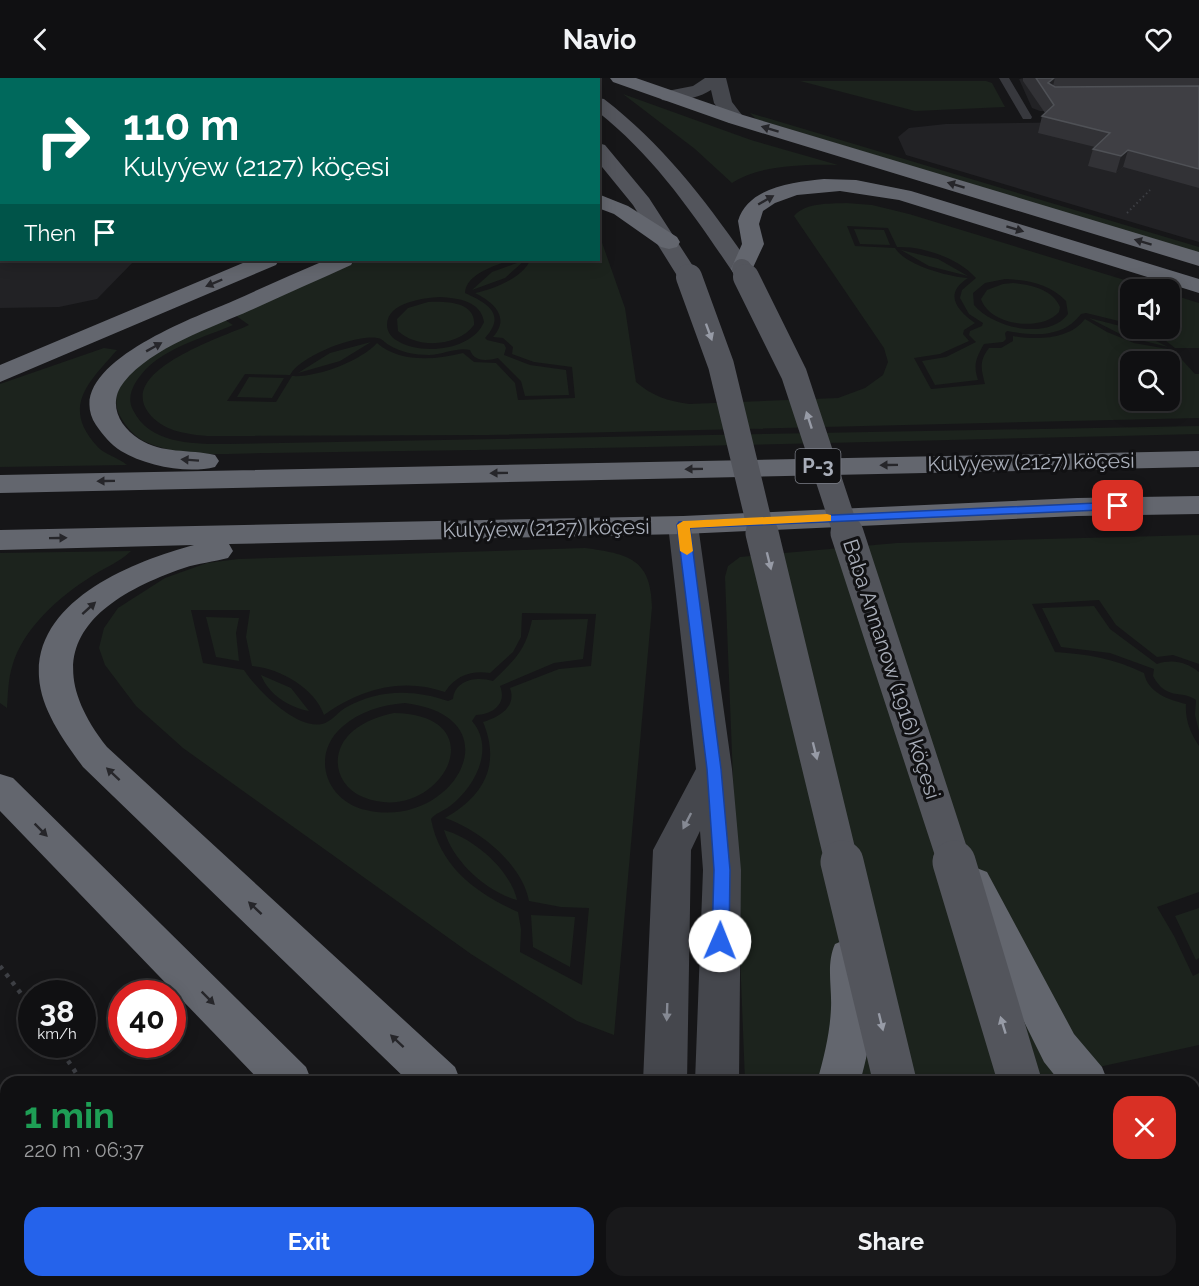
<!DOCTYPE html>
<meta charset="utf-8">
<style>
:root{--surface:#101012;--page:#19191b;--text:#f1f3f6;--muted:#9c9d9f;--line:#303032;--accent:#2563eb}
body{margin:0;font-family:Raleway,sans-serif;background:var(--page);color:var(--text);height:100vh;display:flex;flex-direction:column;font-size:22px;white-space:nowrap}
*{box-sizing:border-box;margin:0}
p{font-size:20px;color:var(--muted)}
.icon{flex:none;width:33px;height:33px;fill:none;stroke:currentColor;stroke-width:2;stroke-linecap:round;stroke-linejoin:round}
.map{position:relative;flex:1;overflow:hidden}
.drawer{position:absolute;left:0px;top:998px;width:1200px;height:212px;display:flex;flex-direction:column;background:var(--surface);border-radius:18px 18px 0 0;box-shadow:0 3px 15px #0003,0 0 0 2px var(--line)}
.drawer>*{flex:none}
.guide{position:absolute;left:0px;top:0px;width:600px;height:183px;box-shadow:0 3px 15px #0003,0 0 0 2px var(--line);background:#00695c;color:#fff;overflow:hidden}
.buttons{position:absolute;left:1120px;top:201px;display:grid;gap:12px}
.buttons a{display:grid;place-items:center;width:60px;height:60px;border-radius:12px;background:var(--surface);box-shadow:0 3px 15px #0003,0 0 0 2px var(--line);font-size:30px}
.speed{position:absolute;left:18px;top:902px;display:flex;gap:12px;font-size:30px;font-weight:700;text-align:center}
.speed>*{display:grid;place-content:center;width:78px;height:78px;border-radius:50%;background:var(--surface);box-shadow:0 3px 15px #0003,0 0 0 2px var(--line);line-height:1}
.speed small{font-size:15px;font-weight:400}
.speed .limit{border:9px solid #d22;background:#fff;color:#111}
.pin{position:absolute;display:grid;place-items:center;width:51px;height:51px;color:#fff;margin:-26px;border-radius:12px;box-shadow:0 3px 9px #0006}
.me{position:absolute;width:66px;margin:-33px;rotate:1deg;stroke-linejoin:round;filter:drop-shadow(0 0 4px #0008)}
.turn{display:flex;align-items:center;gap:21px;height:126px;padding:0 24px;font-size:27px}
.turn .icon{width:78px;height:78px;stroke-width:2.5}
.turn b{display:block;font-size:42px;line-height:51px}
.then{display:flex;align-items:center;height:57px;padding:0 24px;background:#0003;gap:12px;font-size:22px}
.round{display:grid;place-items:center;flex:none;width:63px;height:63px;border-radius:18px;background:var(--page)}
.headline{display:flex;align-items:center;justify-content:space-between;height:102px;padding:0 24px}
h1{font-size:36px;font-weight:700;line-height:45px;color:#1e9e55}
.primary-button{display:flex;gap:12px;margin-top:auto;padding:12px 24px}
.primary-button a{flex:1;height:69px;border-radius:18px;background:var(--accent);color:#fff;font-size:24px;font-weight:700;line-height:69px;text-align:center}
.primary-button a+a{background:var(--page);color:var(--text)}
header{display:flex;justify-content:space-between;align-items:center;height:78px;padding:0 24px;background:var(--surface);font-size:27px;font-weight:700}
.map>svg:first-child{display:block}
.built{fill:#222225}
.green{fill:#1c231d;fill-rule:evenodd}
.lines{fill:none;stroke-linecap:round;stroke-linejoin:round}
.path-far1{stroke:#3d3f44;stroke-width:2;stroke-dasharray:1.5 3;stroke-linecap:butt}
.path{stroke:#3d3f44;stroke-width:4.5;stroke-dasharray:4 6;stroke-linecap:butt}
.lane{fill:#37383d;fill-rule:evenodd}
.secondary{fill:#45474d;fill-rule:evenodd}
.primary{fill:#53555c;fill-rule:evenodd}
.highway{fill:#63666e;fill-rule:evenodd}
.primary-bridge-far3{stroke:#53555c;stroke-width:20}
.primary-bridge-far2{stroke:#53555c;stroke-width:26}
.primary-bridge-far1{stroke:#53555c;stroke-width:33}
.primary-bridge{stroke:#53555c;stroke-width:43}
.wall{fill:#323236}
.shaded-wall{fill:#212124}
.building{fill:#3f3f44;stroke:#4f5156;stroke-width:1.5}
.oneway{fill:#26262a}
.oneway2{fill:#979ba6}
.oneway3{fill:#858993}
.route{fill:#2563eb;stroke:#184099;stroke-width:1.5}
.slow{fill:#f59e0b}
.labels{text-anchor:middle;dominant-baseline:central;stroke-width:6;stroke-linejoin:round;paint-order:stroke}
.shield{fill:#111113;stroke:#7b7e86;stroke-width:1.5}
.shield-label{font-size:20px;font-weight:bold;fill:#a8adb8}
.street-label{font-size:21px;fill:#a8adb8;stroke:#111113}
</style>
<header><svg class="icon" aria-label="back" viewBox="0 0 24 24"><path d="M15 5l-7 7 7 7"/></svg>Navio<svg class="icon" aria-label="heart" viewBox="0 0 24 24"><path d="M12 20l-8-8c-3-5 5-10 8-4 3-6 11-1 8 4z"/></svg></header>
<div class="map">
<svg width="1199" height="1208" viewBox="0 0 1199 1208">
<rect width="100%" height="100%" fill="#161618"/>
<!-- built -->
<path class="built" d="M 0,0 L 145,1 L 2,2 L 2,182 L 135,182 L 97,221 L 59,229 L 0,230 Z
M 1024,0 L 1199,0 L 1199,164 L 906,77 L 898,59 L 909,50 L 946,46 L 1087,44 L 1079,33 L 1040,33 L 1032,30 L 1019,1 Z"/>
<!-- green -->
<path class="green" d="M 800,3 L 986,3 L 992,5 L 1005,29 L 915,33 Z
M 623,16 L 751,62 L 838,87 C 807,86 758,87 732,105 L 695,71 Z
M 750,35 L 1199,169 L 1199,176 L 756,41 Z
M 846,125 L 872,127 L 909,136 L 1154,211 L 1131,212 L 1131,246 L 1086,235 L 1081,236 C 1063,260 1034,258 1007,253 L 1005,255 L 1006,261 L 1003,264 L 984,266 C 976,280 973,287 978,302 L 935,307 L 922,283 L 946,279 L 976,264 L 969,257 L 970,253 L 982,248 L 983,245 L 969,236 L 960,220 L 962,212 L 976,200 C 958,180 923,168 897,169 L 888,150 L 847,148 L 855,168 L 895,170 C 905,187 949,199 968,200 C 943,216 957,232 975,245 L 964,252 L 963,256 L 969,263 L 940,276 L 914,280 L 931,311 L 985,306 C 981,291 979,283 989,270 L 1001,270 L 1013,263 L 1013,258 C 1036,262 1069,262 1085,241 L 1107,254 L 1134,265 L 1173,272 L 1195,296 L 1199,296 L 1199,340 L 487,357 L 207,358 C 185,356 162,353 148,334 C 118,292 223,259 249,247 L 235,237 L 360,182 L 512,182 C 496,187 466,196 465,215 C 487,225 507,236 485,260 L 487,262 L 504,266 L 506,270 L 504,277 L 530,287 L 566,292 L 569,317 L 525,318 L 521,303 L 498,280 C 487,283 474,284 470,272 C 457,269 442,277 429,277 C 415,277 400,274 389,267 C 385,265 382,260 377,260 C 356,256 300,278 290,297 L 245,296 L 227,323 L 276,324 L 292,298 C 316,300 361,283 377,265 C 400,285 435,282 463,275 L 474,284 L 496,285 L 515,305 L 518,322 L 575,320 L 572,289 L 534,284 L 512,276 L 513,269 L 503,260 L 493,259 C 511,239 493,224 475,215 C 493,211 523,200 530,182 L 598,182 L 599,156 L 625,230 L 636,304 C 652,318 668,323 689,326 L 838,320 L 865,310 L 883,297 L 888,284 L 884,270 L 794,138 C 806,124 829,126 846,125 ZM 1005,201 C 1028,202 1050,206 1066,223 L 1068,236 C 1048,263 993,250 974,227 L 973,215 L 985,205 ZM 440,219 C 458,220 481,223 484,244 C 472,273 420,278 396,262 C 391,259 387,253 387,247 C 387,224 424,220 440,219 ZM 1131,284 L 1170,284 L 1170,322 L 1131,322 Z
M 854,151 L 884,152 L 890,167 L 860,166 Z
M 901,172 L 938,181 L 968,198 L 929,188 Z
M 525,182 L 505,200 L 472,212 L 492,194 Z
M 1013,205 C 1031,207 1052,211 1060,229 L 1059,234 C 1042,254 990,248 981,221 L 987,212 L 1003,206 Z
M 1170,216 L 1199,225 L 1199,270 L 1175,270 L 1161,259 L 1144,251 L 1170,250 Z
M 428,224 C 444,223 476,223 474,247 C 458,269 417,271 398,253 L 397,241 L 408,230 Z
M 1089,240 L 1132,251 L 1168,269 L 1124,258 Z
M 225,242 L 233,247 C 205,259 168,269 146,291 C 136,302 125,317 133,332 C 150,367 195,366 228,366 L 1199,348 L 1199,356 C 933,362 668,370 402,373 C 358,374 314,374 270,375 C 230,375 184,381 146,364 C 135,359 126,349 120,338 C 96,292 195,256 225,242 Z
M 371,264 L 340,283 L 298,295 L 330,275 Z
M 104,270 L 117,272 C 90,303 61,328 96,367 C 104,377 118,379 127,387 L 0,389 L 0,306 Z
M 249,299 L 284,300 L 272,320 L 237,319 Z
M 1199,457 L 1199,586 L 1173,577 L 1157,579 L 1116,547 L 1099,522 L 1032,526 L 1055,574 C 1088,576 1115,581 1144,595 C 1148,615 1169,622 1186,626 C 1185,642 1190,654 1199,668 L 1199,814 L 1157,829 L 1174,858 L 1193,898 L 1199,895 L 1199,967 L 1035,1003 L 745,1003 L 725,499 L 728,488 L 740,479 L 897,465 Z
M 585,470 C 628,476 651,480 652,529 L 614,957 L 577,943 L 471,876 L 183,670 L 136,628 L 105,587 L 99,570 L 104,550 L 118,530 L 165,500 L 207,485 L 238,481 ZM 191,532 L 250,532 L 246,559 L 252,588 C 279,590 315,610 324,637 C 360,611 402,599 445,614 C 455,598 471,592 490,595 L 513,574 L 521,559 L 522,535 L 596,536 L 591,588 L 559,591 L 510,610 C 517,629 499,639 483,644 C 501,687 484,718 445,740 C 480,752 522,786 529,823 L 561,829 L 589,830 L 582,907 L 520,874 L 521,851 L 518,834 C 476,815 440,789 431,741 C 435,735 444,733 450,728 C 474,710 496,671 472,643 L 476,637 C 494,636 507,625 500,608 L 554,585 L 583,581 L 588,541 L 532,542 C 525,574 515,581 493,603 C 478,598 455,601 453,621 L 448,623 C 413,611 378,611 345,630 C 337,635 331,644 322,646 C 297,652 257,612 244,592 L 203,585 ZM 405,625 C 518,639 453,753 366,732 C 326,723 310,677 342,649 C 360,633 382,627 405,625 Z
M 131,473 C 120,484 106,489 92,498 C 60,518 22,551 12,589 C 8,602 8,617 7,630 L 0,625 L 0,475 Z
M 1094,528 L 1110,551 L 1157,586 C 1173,581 1186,584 1199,594 L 1199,653 L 1195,637 L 1196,622 C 1182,611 1167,624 1153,598 L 1154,591 L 1110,575 L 1061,569 L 1042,530 Z
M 206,539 L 239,540 L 236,555 L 239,583 L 216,579 Z
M 261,597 L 291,610 L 309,633 C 289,629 269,617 261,597 Z
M 394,635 C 501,637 438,750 363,719 C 334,707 329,673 353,653 C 365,643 379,638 394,635 Z
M 444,752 C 473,760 510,791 517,822 C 485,813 453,783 444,752 Z
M 1199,830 L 1199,880 L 1196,882 L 1175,838 Z
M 531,837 L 575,839 L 570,889 L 533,869 Z"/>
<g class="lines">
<!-- path-far1 -->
<path class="path-far1" d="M 1127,135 L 1150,112"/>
<!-- path -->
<path class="path" d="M 0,888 L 32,930
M 57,966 L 82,1004
M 206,1203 L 209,1208"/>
<!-- lane -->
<path class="lane" d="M 152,0 L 162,0 L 164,2 L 153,2 Z
M 999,0 L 1009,0 L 1032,39 L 1031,41 L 1023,41 Z"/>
<!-- secondary -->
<path class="secondary" d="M 705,0 L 726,0 L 732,24 L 745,41 L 743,45 L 729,45 L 714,25 L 711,12 C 699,20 676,25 662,22 L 659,18 L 662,14 L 693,8 Z
M 683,438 L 693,440 L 698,447 L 732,691 L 741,792 L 739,1004 L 695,1004 L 703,792 L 700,753 L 691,772 L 687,1004 L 643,1004 L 653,772 L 696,691 L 668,447 L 673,440 Z
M 635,1203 L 683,1203 L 683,1208 L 635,1208 Z
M 688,1203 L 736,1203 L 736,1208 L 688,1208 Z"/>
<!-- primary -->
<path class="primary" d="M 509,0 L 528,0 L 529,2 L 510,2 Z
M 555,0 L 574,0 L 575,2 L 556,2 Z
M 598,20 L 604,21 C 665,68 710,128 753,191 L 750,196 L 742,198 L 734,196 C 694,137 655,79 598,34 Z
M 598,65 L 605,67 L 649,120 L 700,199 L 697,204 L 689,206 L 681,204 L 633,127 L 598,84 Z
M 920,1203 L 968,1203 L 969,1208 L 921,1208 Z
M 1056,1203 L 1104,1203 L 1106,1208 L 1058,1208 Z"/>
<!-- highway -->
<path class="highway" d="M 452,0 L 470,0 L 471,2 L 453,2 Z
M 610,0 L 636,0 L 743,37 L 1199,174 L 1199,188 L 729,45 L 613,4 Z
M 824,101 L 856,102 L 911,113 L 1199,201 L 1199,215 L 899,122 L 840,113 L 797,117 L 775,125 L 763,133 L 759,146 L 764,166 L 750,196 L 742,198 L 734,196 L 731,191 L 742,166 L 738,143 C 748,109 793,104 824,101 Z
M 598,116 L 628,128 L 677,159 L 680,164 L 677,169 L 669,171 L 661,169 L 614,136 L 598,130 Z
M 250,182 L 279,182 L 276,187 L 0,304 L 0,287 Z
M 326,182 L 354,182 L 351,187 C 318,202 284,217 251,232 C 211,250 152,269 124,304 C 107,325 119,348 139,361 C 162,376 189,371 215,377 L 219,383 L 215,389 C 187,396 146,388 121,373 C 111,367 103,357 96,347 C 58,288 196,239 233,223 C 264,209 295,195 326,182 Z
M 1199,373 L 1199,389 L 0,415 L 0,397 Z
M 1199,418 L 1199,436 L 1077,438 L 683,456 L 229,466 L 233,473 L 228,480 C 214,484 198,485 184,490 C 88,523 34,576 107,669 L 455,989 L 461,1004 L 409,1004 L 83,689 C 64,663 41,632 39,599 C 34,522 134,483 194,467 L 0,472 L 0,452 L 683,438 L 1077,420 Z
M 0,696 L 13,700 L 306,989 L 312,1004 L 261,1004 L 0,733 Z
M 974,789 L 987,794 L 1074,956 L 1102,989 L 1108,1004 L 1060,1004 L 1044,984 L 955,805 L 961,794 Z
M 849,860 L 863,866 C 882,906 872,962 860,1004 L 817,1004 C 824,979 830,955 831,930 C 832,908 826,886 835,866 Z
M 1194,1062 L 1199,1064 L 1199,1110 L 1194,1108 Z
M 464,1203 L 515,1203 L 517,1208 L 466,1208 Z"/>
<!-- primary-bridge-far3 -->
<path class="primary-bridge-far3" d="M 742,191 L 747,200"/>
<!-- primary-bridge-far2 -->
<path class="primary-bridge-far2" d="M 689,199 L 721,287 L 762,457
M 746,199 L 794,296 L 847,457"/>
<!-- primary-bridge-far1 -->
<path class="primary-bridge-far1" d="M 762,455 L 842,786
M 847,455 L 955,786"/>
<!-- primary-bridge -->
<path class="primary-bridge" d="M 842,784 L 895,1004
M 954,784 L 1020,1004"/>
</g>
<!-- wall -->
<path class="wall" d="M 54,0 L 107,0 L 108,2 L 56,2 Z
M 1023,0 L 1199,0 L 1199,110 L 1123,89 L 1116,95 L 1088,88 L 1093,71 L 1095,69 L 1038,55 L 1042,38 L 1045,35 L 1023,3 Z
M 0,10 L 2,12 L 2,95 L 0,94 Z"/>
<!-- shaded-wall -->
<path class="shaded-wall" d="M 1054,0 L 1055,0 L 1051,15 L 1048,5 Z
M 1128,72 L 1123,89 L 1116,95 L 1121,78 Z"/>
<!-- building -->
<path class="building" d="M 64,0 L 107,0 L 108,2 L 66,2 Z
M 1036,0 L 1054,0 L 1048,5 L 1055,9 L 1199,8 L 1199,91 L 1128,72 L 1121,78 L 1093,71 L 1110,55 L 1042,38 L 1054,27 Z
M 0,10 L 2,12 L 2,83 L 0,82 Z"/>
<!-- one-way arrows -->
<defs><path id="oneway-solid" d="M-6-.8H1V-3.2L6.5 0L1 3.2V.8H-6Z" transform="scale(1.5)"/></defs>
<g class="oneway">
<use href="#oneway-solid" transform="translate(770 51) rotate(-163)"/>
<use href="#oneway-solid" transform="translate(956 107) rotate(-163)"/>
<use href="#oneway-solid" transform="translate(766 122) rotate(-30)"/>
<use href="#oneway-solid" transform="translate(1015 151) rotate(17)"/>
<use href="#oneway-solid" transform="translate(1143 164) rotate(-163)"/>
<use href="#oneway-solid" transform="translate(214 205) rotate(157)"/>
<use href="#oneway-solid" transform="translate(154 269) rotate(-29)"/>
<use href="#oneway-solid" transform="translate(190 382) rotate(-176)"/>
<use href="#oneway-solid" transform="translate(889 387) rotate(179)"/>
<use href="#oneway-solid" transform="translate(694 391) rotate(179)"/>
<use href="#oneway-solid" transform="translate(499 395) rotate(179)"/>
<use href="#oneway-solid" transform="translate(106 403) rotate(179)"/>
<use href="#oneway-solid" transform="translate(58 460) rotate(-1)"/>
<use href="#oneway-solid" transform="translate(89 530) rotate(-42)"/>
<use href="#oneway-solid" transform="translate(113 696) rotate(-137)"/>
<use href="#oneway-solid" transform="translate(41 752) rotate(45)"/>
<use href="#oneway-solid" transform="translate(255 830) rotate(-137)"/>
<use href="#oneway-solid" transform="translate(208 920) rotate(45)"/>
<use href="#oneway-solid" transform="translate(397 963) rotate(-137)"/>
</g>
<g class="oneway2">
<use href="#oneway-solid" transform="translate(709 254) rotate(70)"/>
<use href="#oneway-solid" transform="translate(809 342) rotate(-108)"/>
<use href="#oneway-solid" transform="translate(769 483) rotate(76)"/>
<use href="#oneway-solid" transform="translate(815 673) rotate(76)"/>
<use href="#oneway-solid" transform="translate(881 944) rotate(76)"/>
<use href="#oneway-solid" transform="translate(1003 947) rotate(-107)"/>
</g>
<g class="oneway3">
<use href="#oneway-solid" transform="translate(687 743) rotate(117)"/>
<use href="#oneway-solid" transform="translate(667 934) rotate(92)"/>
</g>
<!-- route -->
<path class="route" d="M 1118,424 L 1124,428 L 1122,431 L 690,450 L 721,691 L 730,792 L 729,863 L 726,868 L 720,870 L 715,868 L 712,863 L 714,792 L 707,691 L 677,447 L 679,444 Z"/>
<!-- slow -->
<path class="slow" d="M 827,436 L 831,437 L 831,443 L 690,450 L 693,473 L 687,477 L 680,473 L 677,447 L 683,443 Z"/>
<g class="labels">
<!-- shield labels -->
<rect class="shield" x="795.5" y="371" width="45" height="34" rx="4.5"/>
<g class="shield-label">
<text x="818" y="388">P-3</text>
</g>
<!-- street labels -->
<g class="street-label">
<text transform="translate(1031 384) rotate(-1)">Kulyýew (2127) köçesi</text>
<text transform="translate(546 450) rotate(-1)">Kulyýew (2127) köçesi</text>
<text transform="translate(892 591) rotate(72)">Baba Annanow (1916) köçesi</text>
</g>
</g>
</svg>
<div class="buttons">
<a><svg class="icon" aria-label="sound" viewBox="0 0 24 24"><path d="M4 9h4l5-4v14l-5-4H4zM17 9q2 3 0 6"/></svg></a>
<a><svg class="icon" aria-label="search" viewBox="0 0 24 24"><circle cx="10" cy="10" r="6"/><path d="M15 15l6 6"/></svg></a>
</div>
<div class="speed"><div>38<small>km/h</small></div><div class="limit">40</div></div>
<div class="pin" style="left:1118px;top:428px;background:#d93025"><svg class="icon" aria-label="arrive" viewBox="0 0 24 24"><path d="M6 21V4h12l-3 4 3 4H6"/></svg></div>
<svg class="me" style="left:720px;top:863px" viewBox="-20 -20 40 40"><circle r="19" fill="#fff"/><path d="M0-13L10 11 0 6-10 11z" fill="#2563eb"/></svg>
<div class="guide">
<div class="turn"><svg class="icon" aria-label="right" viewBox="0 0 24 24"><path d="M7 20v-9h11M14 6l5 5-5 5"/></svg><div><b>110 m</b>Kulyýew (2127) köçesi</div></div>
<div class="then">Then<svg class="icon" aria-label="arrive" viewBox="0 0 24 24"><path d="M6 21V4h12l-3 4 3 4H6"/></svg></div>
</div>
<section class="drawer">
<div class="headline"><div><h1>1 min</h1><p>220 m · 06:37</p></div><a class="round" style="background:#d93025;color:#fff"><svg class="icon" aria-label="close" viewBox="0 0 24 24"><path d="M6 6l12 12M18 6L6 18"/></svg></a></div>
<div class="primary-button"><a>Exit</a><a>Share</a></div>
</section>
</div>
